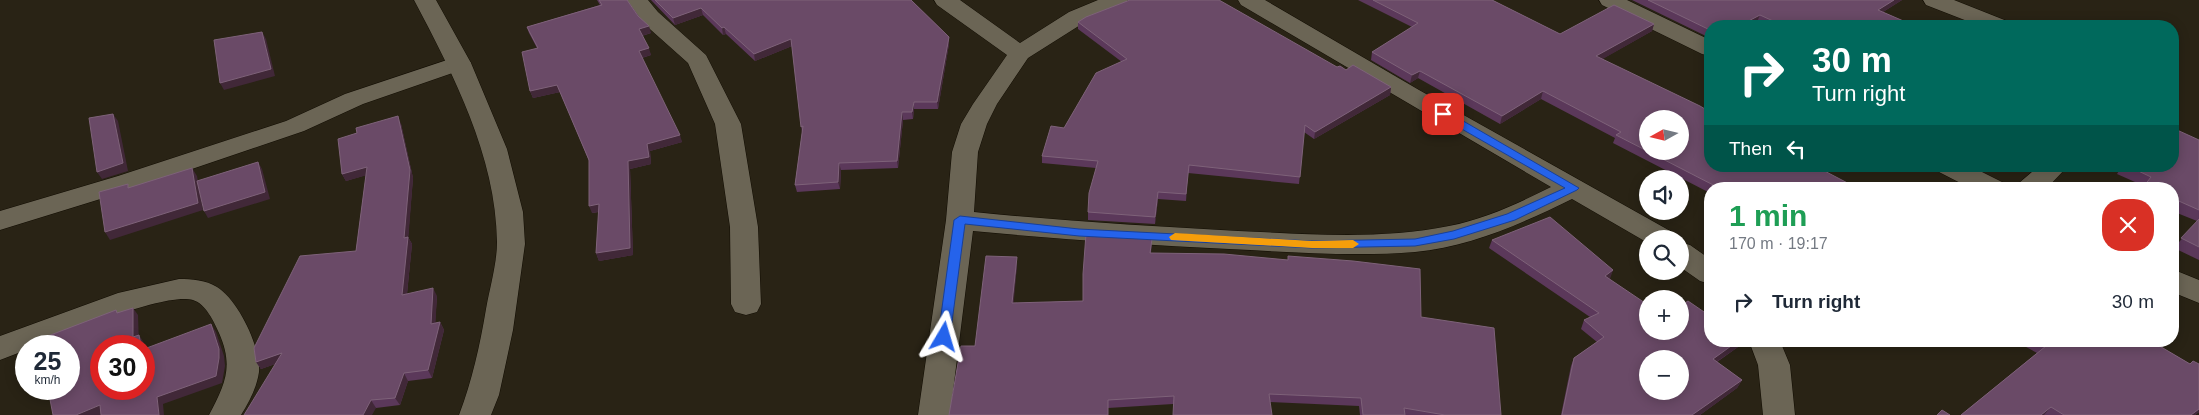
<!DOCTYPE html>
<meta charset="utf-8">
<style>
:root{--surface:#fff;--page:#f6f6f7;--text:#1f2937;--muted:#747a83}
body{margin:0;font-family:Arial,sans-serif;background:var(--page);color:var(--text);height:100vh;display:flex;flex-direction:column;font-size:19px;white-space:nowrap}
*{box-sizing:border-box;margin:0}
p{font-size:16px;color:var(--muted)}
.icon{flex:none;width:28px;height:28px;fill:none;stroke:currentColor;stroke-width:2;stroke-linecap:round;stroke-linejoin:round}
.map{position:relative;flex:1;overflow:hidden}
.panel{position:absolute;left:1704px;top:182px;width:475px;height:165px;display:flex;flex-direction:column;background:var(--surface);border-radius:20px;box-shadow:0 2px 12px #0003}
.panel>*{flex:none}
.top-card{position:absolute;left:1704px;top:20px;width:475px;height:152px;border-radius:20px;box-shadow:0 2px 12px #0003;background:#00695c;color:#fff;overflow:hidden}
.needle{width:32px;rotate:262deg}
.fabs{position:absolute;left:1639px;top:110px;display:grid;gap:10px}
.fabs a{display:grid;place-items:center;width:50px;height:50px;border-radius:50%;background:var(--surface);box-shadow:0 2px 12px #0003;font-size:25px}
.speed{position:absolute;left:15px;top:335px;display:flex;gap:10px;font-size:25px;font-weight:700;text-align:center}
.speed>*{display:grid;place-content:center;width:65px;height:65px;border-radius:50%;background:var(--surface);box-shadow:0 2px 12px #0003;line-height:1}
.speed small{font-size:12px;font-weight:400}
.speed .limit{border:8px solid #d22;background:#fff;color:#111}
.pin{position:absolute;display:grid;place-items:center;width:42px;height:42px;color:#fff;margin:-21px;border-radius:10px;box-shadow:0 2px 8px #0006}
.me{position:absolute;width:55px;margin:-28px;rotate:7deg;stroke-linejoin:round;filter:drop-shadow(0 0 4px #0008)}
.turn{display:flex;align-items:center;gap:18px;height:105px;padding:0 25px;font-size:22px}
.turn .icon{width:65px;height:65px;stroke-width:2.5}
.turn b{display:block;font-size:35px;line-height:42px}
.then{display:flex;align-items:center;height:48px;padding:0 25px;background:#0003;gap:10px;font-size:19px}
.round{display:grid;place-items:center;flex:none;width:52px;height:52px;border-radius:20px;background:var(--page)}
.overview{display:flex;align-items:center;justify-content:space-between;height:85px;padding:0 25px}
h1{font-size:30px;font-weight:700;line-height:38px;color:#1e9e55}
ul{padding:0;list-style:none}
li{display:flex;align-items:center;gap:15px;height:70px;padding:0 25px}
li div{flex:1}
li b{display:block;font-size:19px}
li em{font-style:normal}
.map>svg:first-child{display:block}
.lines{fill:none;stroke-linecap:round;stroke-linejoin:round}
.street-casing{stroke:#110c02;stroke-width:1}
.secondary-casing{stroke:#110c02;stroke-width:1}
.street{fill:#6b6555;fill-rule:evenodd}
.secondary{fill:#6b6555;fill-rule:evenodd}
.wall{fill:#5b385a}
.shaded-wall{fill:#412838}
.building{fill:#6a4a67;stroke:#7e6279;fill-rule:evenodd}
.route{fill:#2563eb;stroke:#184099}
.slow{fill:#f59e0b}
</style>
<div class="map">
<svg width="2199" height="415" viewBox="0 0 2199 415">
<rect width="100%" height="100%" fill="#292315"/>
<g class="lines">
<defs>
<path id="street" d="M 626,0 L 648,0 L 658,12 L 706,55 L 741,124 L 758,227 L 761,304 L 757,312 L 746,315 L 735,312 L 731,304 L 730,227 L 715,124 L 688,63 L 642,22 Z
M 934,0 L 960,0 L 1020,43 L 1069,12 L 1098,0 L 1128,0 L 1125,5 L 1085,22 L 1028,58 L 997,104 L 987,124 L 978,152 L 974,212 C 1062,221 1150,226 1238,231 C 1308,234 1381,240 1449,226 C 1485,219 1519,203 1551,187 L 1241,5 L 1238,0 L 1265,0 L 1419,90 L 1672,232 L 1676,239 L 1648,239 L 1648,243 L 1572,199 C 1523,223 1470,247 1415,252 C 1355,257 1289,252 1229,249 C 1143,245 1058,239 973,231 L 950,415 L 918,415 L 946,220 L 952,152 L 961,124 L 973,104 L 1007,55 L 937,5 Z
M 1599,0 L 1627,0 L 1710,40 L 1710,56 L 1702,54 L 1602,5 Z
M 1923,0 L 1954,0 L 2007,21 L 2010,26 L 1980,26 L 1926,5 Z
M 459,56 L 467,58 L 471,63 L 467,68 L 363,104 L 304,131 L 136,188 L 0,230 L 0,211 L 118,176 L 286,121 L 345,94 Z
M 1935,166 L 1970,166 L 2004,183 L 2007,189 L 1972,189 L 1939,172 Z
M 2039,166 L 2068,166 L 2046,189 L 2016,189 L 2019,183 Z
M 1680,242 L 1690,245 L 1710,259 L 1710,284 L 1700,281 L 1680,267 Z
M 2172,269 L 2199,280 L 2199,303 L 2172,292 Z
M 179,279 C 192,279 206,280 217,287 C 238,300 261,347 259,372 C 257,387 249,402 241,415 L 209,415 C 225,384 234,367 219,333 C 214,322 206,304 193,300 C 164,292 67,334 36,346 L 26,346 L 26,350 L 0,360 L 0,336 L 118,293 Z
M 1749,341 L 1780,341 L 1790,365 L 1795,415 L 1763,415 L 1758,365 Z"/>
<path id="secondary" d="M 414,0 L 436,0 L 471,63 L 507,149 L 523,212 L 525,244 L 513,330 L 499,395 L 491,415 L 459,415 C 472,381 480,345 486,309 C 490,287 497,263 497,242 C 496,156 453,74 414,0 Z"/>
</defs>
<!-- street casing -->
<use href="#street" class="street-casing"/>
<!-- secondary casing -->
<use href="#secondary" class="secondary-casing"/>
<!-- street -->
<use href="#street" class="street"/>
<!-- secondary -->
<use href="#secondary" class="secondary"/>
</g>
<!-- wall -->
<path class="wall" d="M 597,0 L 627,0 L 651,33 L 642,36 L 651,55 L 642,58 L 682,142 L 650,151 L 651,164 L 630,169 L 633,255 L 599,261 L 596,253 L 599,212 L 592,213 L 589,161 L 560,92 L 533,98 L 530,91 L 537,48 L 529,33 L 527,27 L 600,5 Z
M 651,0 L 911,0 L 949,37 L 949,44 L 938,109 L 914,109 L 913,119 L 903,120 L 898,168 L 841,170 L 840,189 L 797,192 L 795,185 L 802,133 L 792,46 L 755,61 L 726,34 L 723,35 L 703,15 L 675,25 Z
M 1358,0 L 1492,0 L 1560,34 L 1654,24 L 1652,31 L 1602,59 L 1710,166 L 1859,189 L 1710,189 L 1710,193 L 1613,143 L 1615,138 L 1541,99 L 1500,124 L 1418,78 L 1410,83 L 1371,60 L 1372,52 L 1412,27 Z
M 1632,0 L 1902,0 L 1883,12 L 1915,26 L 1766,26 L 1757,22 L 1710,26 L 1710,38 Z
M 1078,22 L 1337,67 L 1346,70 L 1391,87 L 1390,95 L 1314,139 L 1304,132 L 1299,184 L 1188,173 L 1186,201 L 1158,199 L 1155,224 L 1088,220 L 1088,212 L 1096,168 L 1042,163 L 1042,156 L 1064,128 L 1122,62 L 1078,29 Z
M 401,124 L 413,178 L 408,237 L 412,244 L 407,294 L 437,296 L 435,323 L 440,322 L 444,330 L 432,378 L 408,381 L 400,405 L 376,408 L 275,364 L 261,369 L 256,362 L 356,251 L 366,175 L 346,181 L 342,174 Z
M 2199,140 L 2199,260 L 2174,248 L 2197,221 L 2172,211 L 2172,189 L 2142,189 L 2144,186 L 2117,174 L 2122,166 L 2172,166 Z
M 1152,239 L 1151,253 L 1288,260 L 1288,256 L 1421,317 L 1501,415 L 1360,415 L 1359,406 L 1270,402 L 1173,404 L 1108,408 L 975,346 L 1017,265 L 1013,303 L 1083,301 Z
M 1492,240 L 1613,270 L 1609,279 L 1648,331 L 1710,341 L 1741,341 L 1738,347 L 1717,362 L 1742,380 L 1737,388 L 1700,415 L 1561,415 L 1571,366 L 1574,358 L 1597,342 L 1581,329 L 1584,320 L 1590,317 L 1489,248 Z
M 2015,341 L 2151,341 L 2190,364 L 2199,364 L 2199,412 L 2195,415 L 1961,415 L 2037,353 Z"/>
<!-- shaded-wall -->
<path class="shaded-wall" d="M 1894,0 L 1902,0 L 1875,17 L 1878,10 Z
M 701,8 L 703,15 L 675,25 L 673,18 Z
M 1760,15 L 1757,22 L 1749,26 L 1739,26 Z
M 1654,24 L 1652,31 L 1594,64 L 1596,56 Z
M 649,26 L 651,33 L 641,36 L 639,29 Z
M 724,27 L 726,34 L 723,35 L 722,28 Z
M 262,32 L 266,39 L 275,76 L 224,90 L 220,83 Z
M 949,37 L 949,44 L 938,109 L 937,102 Z
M 791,39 L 792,46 L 755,61 L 754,54 Z
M 649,48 L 651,55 L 641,58 L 639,51 Z
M 1420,71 L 1418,78 L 1410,83 L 1412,75 Z
M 557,85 L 560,92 L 533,98 L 530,91 Z
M 1391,87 L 1390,95 L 1314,139 L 1315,132 Z
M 1543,91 L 1541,99 L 1500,124 L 1502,116 Z
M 914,102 L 914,109 L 913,119 L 912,112 Z
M 902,112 L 903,120 L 898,168 L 897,161 Z
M 113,114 L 118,121 L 128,171 L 102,179 L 97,172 Z
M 398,116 L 401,124 L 413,178 L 408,243 L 408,237 L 412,244 L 406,303 L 402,295 L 404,238 Z
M 680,135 L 682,142 L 650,151 L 651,164 L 630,169 L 633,255 L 599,261 L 596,253 L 628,161 L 647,144 Z
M 258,162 L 262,169 L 270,199 L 208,218 L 204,211 Z
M 839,163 L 841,170 L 840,189 L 838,182 Z
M 367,167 L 371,174 L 346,181 L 342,174 Z
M 192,168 L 197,176 L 203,210 L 110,240 L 105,232 Z
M 1158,192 L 1158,199 L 1155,224 L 1155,217 Z
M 599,204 L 602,211 L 592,213 L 589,206 Z
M 1017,257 L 1017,265 L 1013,311 L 1012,303 Z
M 1613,270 L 1610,279 L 1602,285 L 1605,276 Z
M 433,288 L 437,296 L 435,331 L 431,324 Z
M 133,308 L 138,315 L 139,345 L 133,337 Z
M 440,322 L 444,330 L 432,378 L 428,370 Z
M 211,324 L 216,332 L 224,356 L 225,366 L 222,383 L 163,404 L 164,415 L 159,415 L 157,397 Z
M 139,335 L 144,343 L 147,357 L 144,353 L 144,346 L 141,346 Z
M 1738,341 L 1741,341 L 1738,347 L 1709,367 L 1713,359 Z
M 282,353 L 287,360 L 261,369 L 256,362 Z
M 404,373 L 408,381 L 400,405 L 395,398 Z
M 1742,380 L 1737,388 L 1700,415 L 1692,415 Z
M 371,400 L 376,408 L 372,415 L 363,415 Z
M 100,405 L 106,413 L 100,415 L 76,415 Z
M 2051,407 L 2044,415 L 2041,415 Z
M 2199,409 L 2199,412 L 2195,415 L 2191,415 Z"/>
<!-- building -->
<path class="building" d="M 599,0 L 627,0 L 638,16 L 649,26 L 639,29 L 649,48 L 639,51 L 680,135 L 647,144 L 649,157 L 628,161 L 630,248 L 596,253 L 599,204 L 589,206 L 589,160 L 557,85 L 530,91 L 522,52 L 538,48 L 527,27 L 602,5 Z
M 655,0 L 911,0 L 949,37 L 937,102 L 914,102 L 912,112 L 902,112 L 897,161 L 839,163 L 838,182 L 795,185 L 803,126 L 801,127 L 791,39 L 754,54 L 724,27 L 722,28 L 701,8 L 673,18 Z
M 1130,0 L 1219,0 L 1337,67 L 1340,66 L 1346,70 L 1353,65 L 1391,87 L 1315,132 L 1305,125 L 1300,177 L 1189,165 L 1186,194 L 1158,192 L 1155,217 L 1088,212 L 1089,193 L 1098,161 L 1042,156 L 1051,126 L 1064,128 L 1096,73 L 1127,59 L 1078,22 L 1086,17 Z
M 1373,0 L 1492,0 L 1560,34 L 1614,5 L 1654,24 L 1596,56 L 1700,106 L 1710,112 L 1710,166 L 1815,166 L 1859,189 L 1721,189 L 1616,135 L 1621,132 L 1543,91 L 1502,116 L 1420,71 L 1412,75 L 1372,52 L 1418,23 ZM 1648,119 L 1680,119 L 1680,151 L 1648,151 Z
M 1648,0 L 1894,0 L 1878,10 L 1915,26 L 1784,26 L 1760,15 L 1739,26 L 1710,26 L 1710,30 Z
M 262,32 L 271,69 L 220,83 L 214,40 Z
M 113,114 L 123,163 L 97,172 L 89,118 Z
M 398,116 L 410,170 L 404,238 L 408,237 L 402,295 L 433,288 L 431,324 L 440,322 L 428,370 L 404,373 L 395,398 L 371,400 L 363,415 L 244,415 L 282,353 L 256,362 L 254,348 L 300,256 L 356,251 L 367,167 L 342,174 L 338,139 L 357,133 L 356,128 Z
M 2177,130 L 2199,140 L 2199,210 L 2172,198 L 2172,189 L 2150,189 L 2144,186 L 2151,177 L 2128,166 L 2172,166 L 2172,133 Z
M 258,162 L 265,192 L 204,211 L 197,181 Z
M 192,168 L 198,203 L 105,232 L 99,192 L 128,184 L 128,188 Z
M 1550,217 L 1613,270 L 1605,276 L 1648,305 L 1648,331 L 1680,331 L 1680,306 L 1688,301 L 1710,316 L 1710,341 L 1738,341 L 1713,359 L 1742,380 L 1692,415 L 1562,415 L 1574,358 L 1604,337 L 1584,320 L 1599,313 L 1492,240 ZM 1648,359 L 1680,359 L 1680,391 L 1648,391 Z
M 2199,219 L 2199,247 L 2181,238 Z
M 1086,234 L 1152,239 L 1150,253 L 1224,254 L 1288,260 L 1288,256 L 1353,261 L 1420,269 L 1421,317 L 1494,328 L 1501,415 L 1445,415 L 1404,408 L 1405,415 L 1363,415 L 1361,398 L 1269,394 L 1272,415 L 1173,415 L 1174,396 L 1108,400 L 1108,415 L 949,415 L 961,346 L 975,346 L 986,256 L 1017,257 L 1012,303 L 1083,301 L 1083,274 Z
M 133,308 L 133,337 L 139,335 L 141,346 L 101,346 L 101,389 L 144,389 L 144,349 L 211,324 L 219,349 L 219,358 L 216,376 L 157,397 L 159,415 L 101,415 L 100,405 L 76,415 L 53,415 L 48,389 L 69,389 L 69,346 L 41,346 L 40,339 L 116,310 L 117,313 Z
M 2037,341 L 2151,341 L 2190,364 L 2193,361 L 2199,364 L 2199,409 L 2191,415 L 2064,415 L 2051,407 L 2041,415 L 1961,415 L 2046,346 Z
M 1942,410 L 1950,415 L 1937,415 Z"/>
<!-- route -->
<path class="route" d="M 1439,111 L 1446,111 L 1579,188 L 1577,190 L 1515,220 L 1454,239 L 1415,246 L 1312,248 L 1079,236 L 965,224 L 950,337 L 949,340 L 939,340 L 938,337 L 954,220 L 960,216 L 1079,229 L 1312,241 L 1415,239 L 1453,231 L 1507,214 L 1565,188 L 1439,116 Z"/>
<!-- slow -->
<path class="slow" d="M 1175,233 L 1312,241 L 1353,240 L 1359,244 L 1353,248 L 1312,248 L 1171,240 L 1169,237 Z"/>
</svg>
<div class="fabs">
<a><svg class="needle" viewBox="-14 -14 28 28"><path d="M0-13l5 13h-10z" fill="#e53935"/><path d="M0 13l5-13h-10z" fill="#747a83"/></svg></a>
<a><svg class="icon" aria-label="sound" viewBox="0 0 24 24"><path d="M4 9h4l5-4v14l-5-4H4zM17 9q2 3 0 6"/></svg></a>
<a><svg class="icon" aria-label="search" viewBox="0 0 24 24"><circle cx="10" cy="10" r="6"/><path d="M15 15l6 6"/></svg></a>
<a>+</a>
<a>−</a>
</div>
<div class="speed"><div>25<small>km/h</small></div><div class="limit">30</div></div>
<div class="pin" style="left:1443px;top:114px;background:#d93025"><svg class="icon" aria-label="arrive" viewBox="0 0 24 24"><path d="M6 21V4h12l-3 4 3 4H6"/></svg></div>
<svg class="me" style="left:944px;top:337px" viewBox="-20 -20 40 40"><path d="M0-17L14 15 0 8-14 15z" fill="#2563eb" stroke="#fff" stroke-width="4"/></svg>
<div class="top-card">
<div class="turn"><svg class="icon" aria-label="right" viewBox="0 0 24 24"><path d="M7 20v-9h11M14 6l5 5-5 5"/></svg><div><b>30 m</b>Turn right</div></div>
<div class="then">Then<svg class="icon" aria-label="left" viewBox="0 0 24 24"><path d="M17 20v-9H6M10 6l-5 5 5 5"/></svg></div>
</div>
<section class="panel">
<div class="overview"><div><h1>1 min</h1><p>170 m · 19:17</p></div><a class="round" style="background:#d93025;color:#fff"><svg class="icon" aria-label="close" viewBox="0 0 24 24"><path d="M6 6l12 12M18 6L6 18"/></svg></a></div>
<ul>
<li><svg class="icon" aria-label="right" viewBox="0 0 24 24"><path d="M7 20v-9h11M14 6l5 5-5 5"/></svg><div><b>Turn right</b></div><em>30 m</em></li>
</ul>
</section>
</div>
